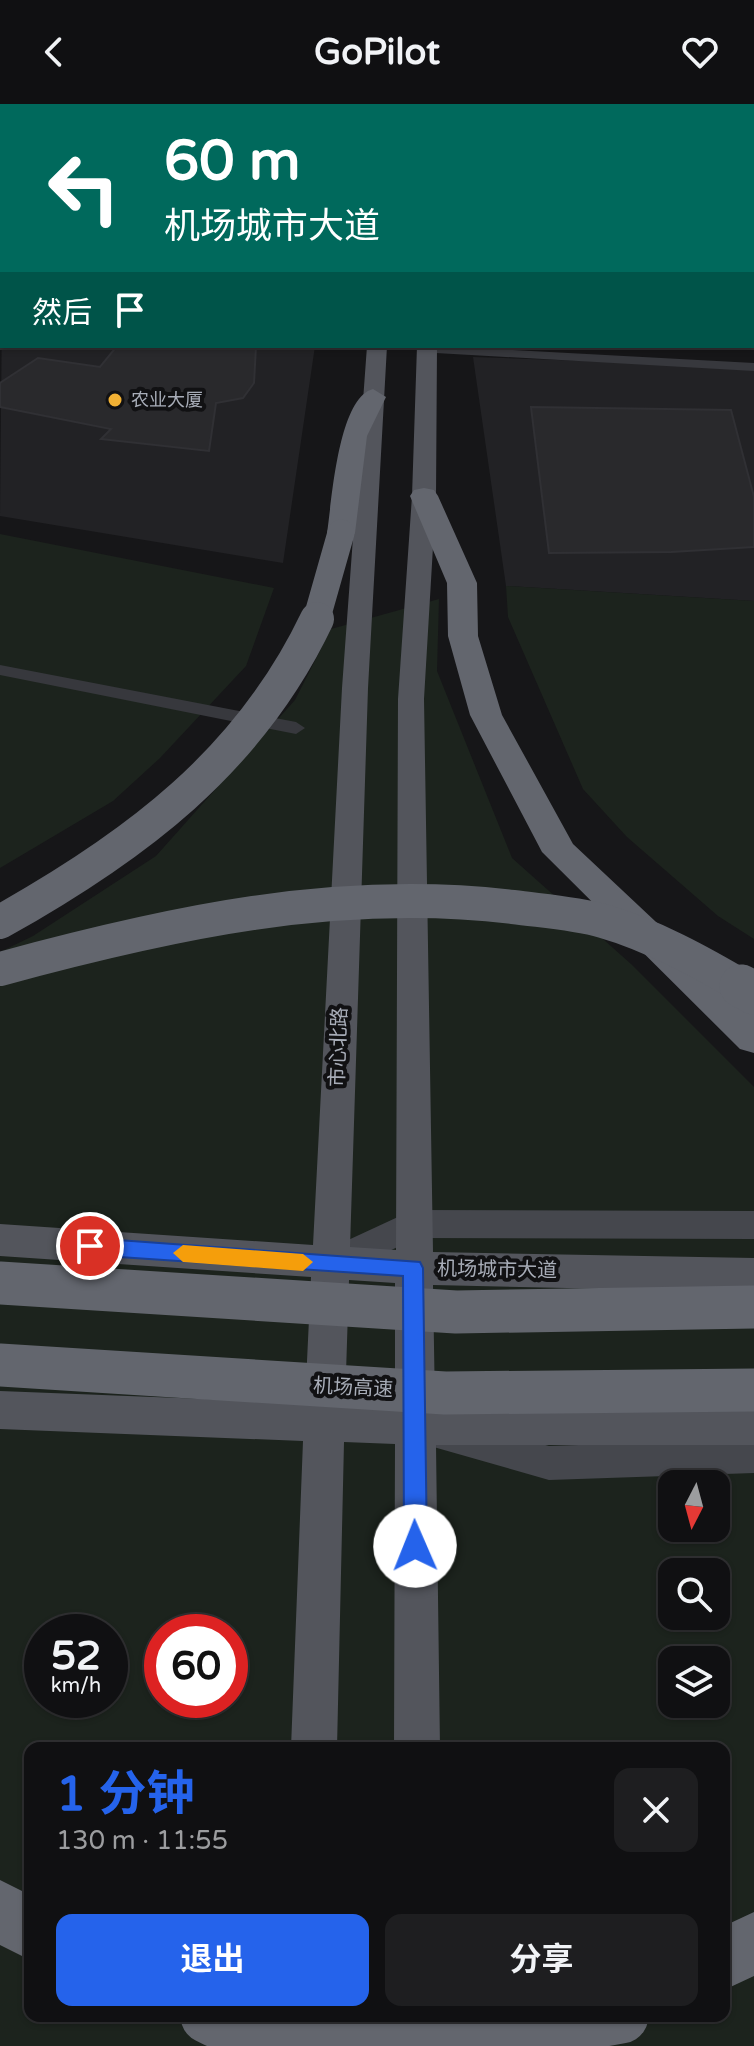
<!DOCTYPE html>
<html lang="zh">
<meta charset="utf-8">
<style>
:root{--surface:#101012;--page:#1e1e20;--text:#f1f3f6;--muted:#9c9d9f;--line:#303032;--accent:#2563eb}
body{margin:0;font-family:"Varela Round","Noto Sans SC",sans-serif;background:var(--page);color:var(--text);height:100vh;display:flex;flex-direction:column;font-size:30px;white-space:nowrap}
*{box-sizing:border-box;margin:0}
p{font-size:26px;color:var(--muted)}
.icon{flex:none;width:44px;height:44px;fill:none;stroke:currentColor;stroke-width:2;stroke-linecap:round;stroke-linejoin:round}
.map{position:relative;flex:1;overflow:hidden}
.side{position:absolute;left:24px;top:1638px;width:706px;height:280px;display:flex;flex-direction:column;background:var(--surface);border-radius:16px;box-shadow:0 2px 6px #0004,0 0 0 2px var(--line)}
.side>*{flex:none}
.hud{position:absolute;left:0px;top:0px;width:754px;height:244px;box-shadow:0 2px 6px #0004,0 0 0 2px var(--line);background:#00695c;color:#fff;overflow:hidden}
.needle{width:52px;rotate:186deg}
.controls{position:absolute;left:658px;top:1366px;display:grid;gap:16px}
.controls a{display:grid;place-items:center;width:72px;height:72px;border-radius:16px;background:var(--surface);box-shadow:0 2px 6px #0004,0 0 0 2px var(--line);font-size:40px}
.speed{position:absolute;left:24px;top:1510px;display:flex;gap:16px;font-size:40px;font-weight:700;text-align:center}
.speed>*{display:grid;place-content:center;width:104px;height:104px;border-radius:50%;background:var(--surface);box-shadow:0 2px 6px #0004,0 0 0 2px var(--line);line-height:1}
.speed small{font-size:20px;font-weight:400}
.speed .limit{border:12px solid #d22;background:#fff;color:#111}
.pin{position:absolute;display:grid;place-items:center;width:68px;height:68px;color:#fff;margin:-34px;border:4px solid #fff;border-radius:50%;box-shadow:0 2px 8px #0007}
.me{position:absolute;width:88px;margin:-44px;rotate:359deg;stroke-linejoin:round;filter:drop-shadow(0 0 6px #0008)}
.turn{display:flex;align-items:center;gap:28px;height:168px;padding:0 32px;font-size:36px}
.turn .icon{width:104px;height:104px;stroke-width:2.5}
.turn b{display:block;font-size:56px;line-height:68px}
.then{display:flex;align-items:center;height:76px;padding:0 32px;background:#0003;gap:16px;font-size:30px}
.round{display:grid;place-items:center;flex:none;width:84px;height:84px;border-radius:16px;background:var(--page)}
.head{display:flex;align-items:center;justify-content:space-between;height:136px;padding:0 32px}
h1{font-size:48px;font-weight:700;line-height:60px;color:var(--accent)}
.button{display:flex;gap:16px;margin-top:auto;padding:16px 32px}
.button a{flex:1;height:92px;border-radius:16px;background:var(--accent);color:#fff;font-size:32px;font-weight:700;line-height:92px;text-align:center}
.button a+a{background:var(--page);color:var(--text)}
header{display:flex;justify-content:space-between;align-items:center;height:104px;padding:0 32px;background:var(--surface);font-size:36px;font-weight:700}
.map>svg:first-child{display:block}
.built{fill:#222225}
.green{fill:#1c231d;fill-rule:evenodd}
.building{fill:#29292c;stroke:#303034;stroke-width:2}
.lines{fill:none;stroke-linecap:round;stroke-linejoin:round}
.street{fill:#37383d;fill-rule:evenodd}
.secondary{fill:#45474d;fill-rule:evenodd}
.primary{fill:#53555c;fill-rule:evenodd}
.highway{fill:#63666e;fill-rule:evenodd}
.highway-bridge-far3{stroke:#63666e;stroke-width:27}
.highway-bridge-far2{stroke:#63666e;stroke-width:34}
.highway-bridge-far1{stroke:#63666e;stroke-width:43}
.highway-bridge{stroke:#63666e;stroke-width:55}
.route{fill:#2563eb;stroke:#184099;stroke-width:2}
.slow{fill:#f59e0b}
.poi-dot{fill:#f2b134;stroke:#111113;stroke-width:3}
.labels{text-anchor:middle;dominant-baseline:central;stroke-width:8;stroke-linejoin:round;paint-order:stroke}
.far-poi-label{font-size:18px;fill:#a8adb8;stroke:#111113;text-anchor:start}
.street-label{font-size:20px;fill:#a8adb8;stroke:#111113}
</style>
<header><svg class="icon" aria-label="back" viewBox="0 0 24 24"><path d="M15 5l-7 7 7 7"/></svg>GoPilot<svg class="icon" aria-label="heart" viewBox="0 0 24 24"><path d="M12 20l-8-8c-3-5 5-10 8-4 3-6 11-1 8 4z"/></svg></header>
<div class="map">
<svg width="754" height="1942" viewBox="0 0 754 1942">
<rect width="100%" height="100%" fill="#161618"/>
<!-- built -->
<path class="built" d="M 2,202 L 2,242 L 315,242 L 283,459 L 0,412 Z
M 473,253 L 754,263 L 754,497 L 506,482 Z"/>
<!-- green -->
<path class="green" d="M 0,430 L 274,484 L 246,562 L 160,654 L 113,697 L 0,764 Z
M 506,482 L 754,497 L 754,835 L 718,812 L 627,733 L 583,685 L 508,513 Z
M 439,495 L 437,567 L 512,754 L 631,860 L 754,983 L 754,1942 L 0,1942 L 0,848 L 33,832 L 156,752 L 295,596 L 331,525 ZM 672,1380 L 716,1380 L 716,1424 L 672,1424 ZM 672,1468 L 716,1468 L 716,1512 L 672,1512 ZM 42,1528 L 110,1528 L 110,1596 L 42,1596 ZM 162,1528 L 230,1528 L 230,1596 L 162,1596 ZM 672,1556 L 716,1556 L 716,1600 L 672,1600 ZM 30,1644 L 724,1644 L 724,1912 L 30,1912 Z"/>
<!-- building -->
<path class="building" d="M 117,242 L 256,242 L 254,279 L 243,294 L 216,299 L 209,347 L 101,335 L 111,325 L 0,303 L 0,279 L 38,254 L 100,263 Z
M 531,303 L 731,306 L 754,393 L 754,443 L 671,448 L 549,449 Z"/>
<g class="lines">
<!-- street -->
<path class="street" d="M 504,0 L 519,0 L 503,2 Z
M 754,118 L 754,126 L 752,127 L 752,119 Z
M 0,149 L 2,149 L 2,157 L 0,157 Z
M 441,242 L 754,259 L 754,267 L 436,249 L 436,243 Z
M 0,561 L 296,618 L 305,624 L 296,630 L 0,571 Z"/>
<!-- secondary -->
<path class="secondary" d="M 0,59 L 2,59 L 2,68 L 0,68 Z
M 413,1106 L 754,1107 L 754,1135 L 416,1134 L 342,1170 L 330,1174 L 318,1170 L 313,1160 L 318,1150 Z
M 443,1313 L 549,1342 L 754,1335 L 754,1369 L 549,1376 L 430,1342 L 425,1330 L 430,1318 Z"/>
<!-- primary -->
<path class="primary" d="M 375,0 L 391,0 L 391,2 L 375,2 Z
M 413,0 L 429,0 L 429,2 L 413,2 Z
M 367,242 L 387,242 L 368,584 L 350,1143 L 396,1146 L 398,595 L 412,392 L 417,242 L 437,242 L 436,392 L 424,595 L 433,1148 L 754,1154 L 754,1188 L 433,1181 L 435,1303 L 754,1303 L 754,1341 L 436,1341 L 440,1644 L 394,1644 L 395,1340 L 344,1338 L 337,1644 L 291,1644 L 303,1337 L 0,1325 L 0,1287 L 305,1299 L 311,1173 L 0,1152 L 0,1120 L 313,1141 L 342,584 ZM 349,1176 L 395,1179 L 395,1302 L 345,1300 Z"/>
<!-- highway -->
<path class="highway" d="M 373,285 L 386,293 L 367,332 L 355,429 L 351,435 L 331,435 L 327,429 C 332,397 338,294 373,285 Z
M 424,384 L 434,386 L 438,392 L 477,479 L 478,532 L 502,611 L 573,740 L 754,910 L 754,949 L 740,945 L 542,748 L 470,611 L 448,532 L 447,479 L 410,392 L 414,386 Z
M 0,1776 L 30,1791 L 30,1856 L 0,1841 Z
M 754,1808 L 754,1872 L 724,1886 L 724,1822 Z"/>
<!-- highway-bridge-far3 -->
<path class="highway-bridge-far3" d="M 316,517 L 341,429"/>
<!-- highway-bridge-far2 -->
<path class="highway-bridge-far2" d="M 0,818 C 134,743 249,658 317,515
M 0,865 C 169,819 337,782 513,803 C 542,807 574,809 603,817 C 652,831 701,858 745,884"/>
<!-- highway-bridge-far1 -->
<path class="highway-bridge-far1" d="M 741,882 L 754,889
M 0,1179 L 456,1208 L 754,1203
M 0,1261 L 445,1289 L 754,1286"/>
<!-- highway-bridge -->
<path class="highway-bridge" d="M 208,1912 L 216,1916 L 475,1938 L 621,1912"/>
</g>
<!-- route -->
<path class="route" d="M 90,1134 L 420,1158 L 423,1164 L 427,1442 L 424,1450 L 415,1453 L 407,1450 L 404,1442 L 403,1172 L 90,1151 L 80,1142 Z"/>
<!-- slow -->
<path class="slow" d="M 183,1141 L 303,1150 L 313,1158 L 303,1167 L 183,1158 L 173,1149 Z"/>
<!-- markers -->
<circle class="poi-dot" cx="115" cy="296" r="8"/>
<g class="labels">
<!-- far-poi labels -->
<g class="far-poi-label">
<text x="131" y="296">农业大厦</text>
</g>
<!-- street labels -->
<g class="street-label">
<text transform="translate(339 943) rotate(-88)">市心北路</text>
<text transform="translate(497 1166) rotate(1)">机场城市大道</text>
<text transform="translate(353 1284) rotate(3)">机场高速</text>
</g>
</g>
</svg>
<div class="controls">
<a><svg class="needle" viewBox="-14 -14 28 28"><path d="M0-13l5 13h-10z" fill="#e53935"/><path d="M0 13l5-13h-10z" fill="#9c9d9f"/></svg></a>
<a><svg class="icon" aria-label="search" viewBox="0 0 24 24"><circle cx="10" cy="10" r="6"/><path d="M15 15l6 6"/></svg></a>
<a><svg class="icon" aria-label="layers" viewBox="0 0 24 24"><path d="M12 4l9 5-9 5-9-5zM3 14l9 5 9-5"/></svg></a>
</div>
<div class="speed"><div>52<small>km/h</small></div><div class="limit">60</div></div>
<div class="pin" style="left:90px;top:1142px;background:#d93025"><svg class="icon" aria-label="arrive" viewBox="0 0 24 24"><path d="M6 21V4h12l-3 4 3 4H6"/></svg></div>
<svg class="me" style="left:415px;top:1442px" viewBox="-20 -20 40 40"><circle r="19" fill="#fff"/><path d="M0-13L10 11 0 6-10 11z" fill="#2563eb"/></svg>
<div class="hud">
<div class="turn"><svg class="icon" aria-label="left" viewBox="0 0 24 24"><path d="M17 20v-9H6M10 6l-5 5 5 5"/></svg><div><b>60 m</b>机场城市大道</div></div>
<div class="then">然后<svg class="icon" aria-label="arrive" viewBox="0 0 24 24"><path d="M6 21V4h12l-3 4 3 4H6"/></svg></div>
</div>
<section class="side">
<div class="head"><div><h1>1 分钟</h1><p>130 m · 11:55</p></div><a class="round"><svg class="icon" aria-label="close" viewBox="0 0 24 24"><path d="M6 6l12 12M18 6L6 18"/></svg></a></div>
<div class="button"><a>退出</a><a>分享</a></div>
</section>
</div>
